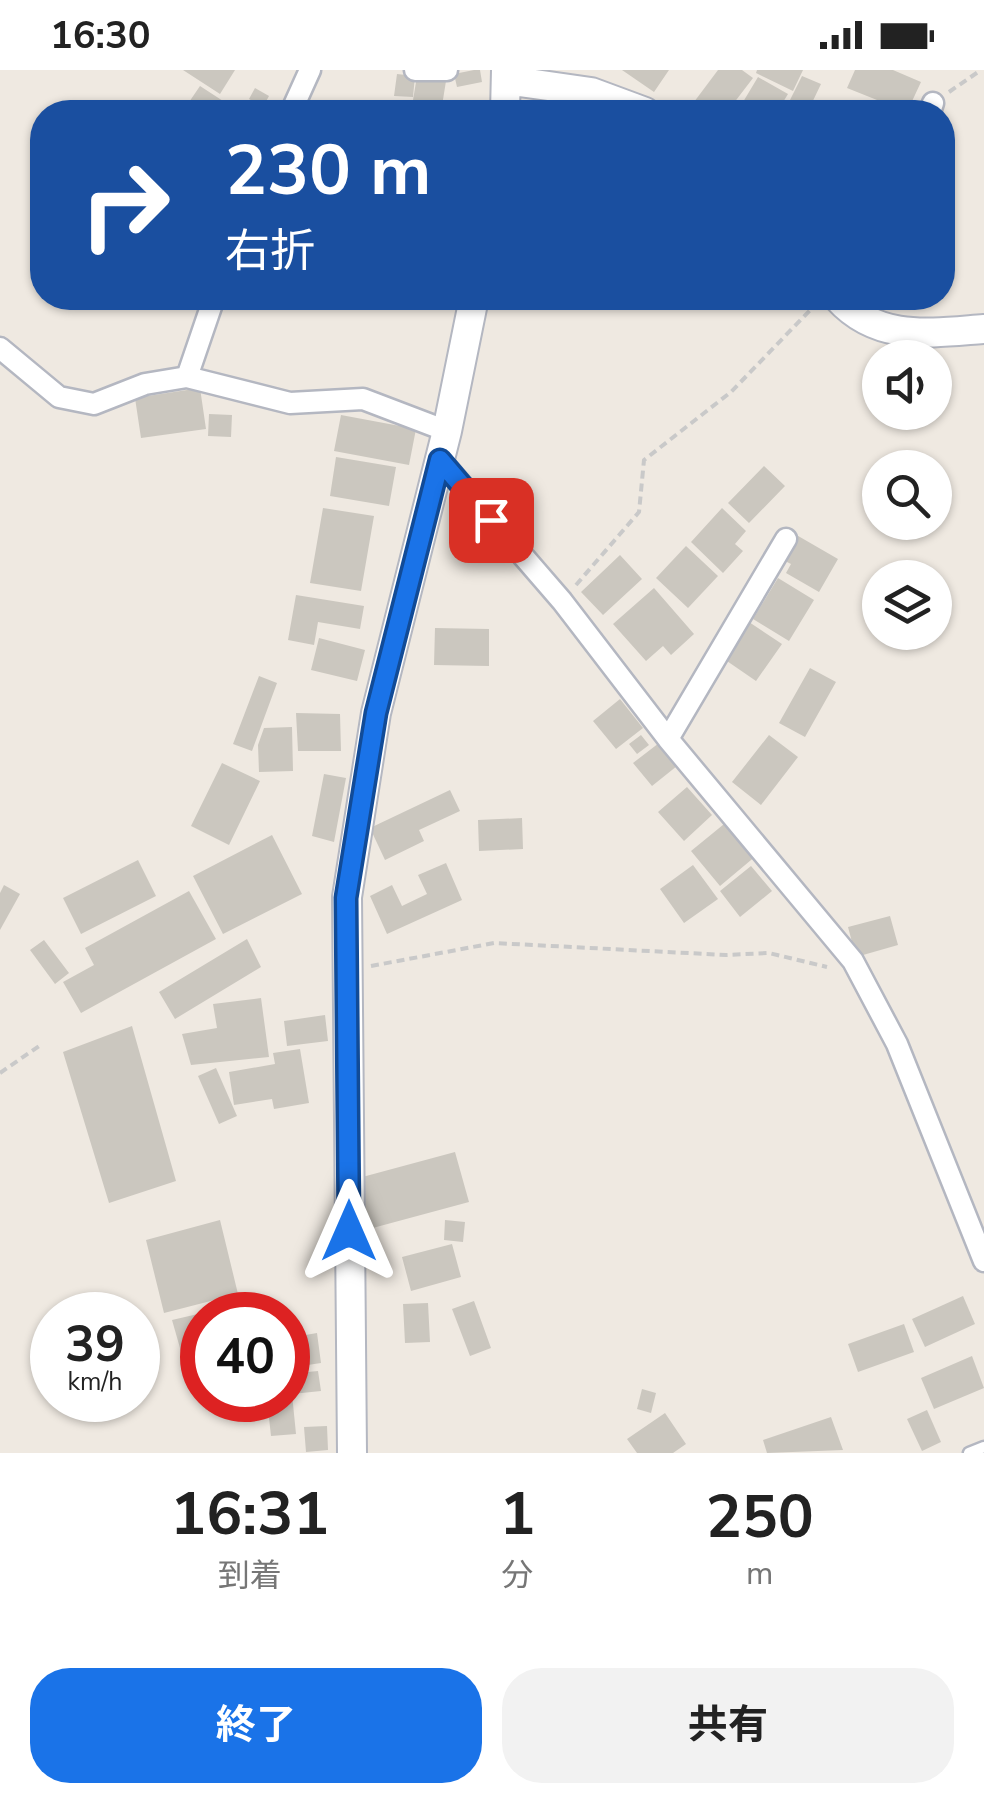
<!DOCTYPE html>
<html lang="ja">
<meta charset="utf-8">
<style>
:root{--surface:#fff;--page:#f2f2f2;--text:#222;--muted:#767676;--accent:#1a73e8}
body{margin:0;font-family:"Nunito Sans","Noto Sans JP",sans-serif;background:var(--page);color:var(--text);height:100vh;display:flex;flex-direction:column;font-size:38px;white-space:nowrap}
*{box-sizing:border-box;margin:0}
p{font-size:32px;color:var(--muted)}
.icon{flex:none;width:55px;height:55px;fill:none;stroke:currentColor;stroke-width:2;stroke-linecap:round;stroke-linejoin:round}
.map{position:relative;height:1383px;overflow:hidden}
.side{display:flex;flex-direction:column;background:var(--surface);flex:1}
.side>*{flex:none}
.hud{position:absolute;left:30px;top:30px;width:925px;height:210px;border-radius:40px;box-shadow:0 2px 8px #0004;background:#1a4fa0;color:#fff;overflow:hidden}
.buttons{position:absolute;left:862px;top:270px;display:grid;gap:20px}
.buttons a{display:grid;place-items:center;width:90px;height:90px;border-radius:50%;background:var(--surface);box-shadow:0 2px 8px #0004;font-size:50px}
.speed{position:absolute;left:30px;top:1222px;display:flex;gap:20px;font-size:50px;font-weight:700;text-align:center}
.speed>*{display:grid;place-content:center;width:130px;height:130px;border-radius:50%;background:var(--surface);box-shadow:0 2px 8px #0004;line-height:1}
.speed small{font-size:25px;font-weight:400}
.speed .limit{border:15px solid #d22;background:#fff;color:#111}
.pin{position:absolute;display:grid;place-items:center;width:85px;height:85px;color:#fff;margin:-42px;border-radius:20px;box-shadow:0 5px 15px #0006}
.me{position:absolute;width:110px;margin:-55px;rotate:0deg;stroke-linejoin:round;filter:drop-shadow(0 0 8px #0008)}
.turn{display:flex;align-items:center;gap:35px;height:210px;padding:0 30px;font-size:45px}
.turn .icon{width:130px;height:130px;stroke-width:2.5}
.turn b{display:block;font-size:70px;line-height:85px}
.eta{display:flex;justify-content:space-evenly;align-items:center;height:170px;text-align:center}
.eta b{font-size:60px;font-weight:700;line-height:70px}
.action{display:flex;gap:20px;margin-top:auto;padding:20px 30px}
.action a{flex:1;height:115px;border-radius:40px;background:var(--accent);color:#fff;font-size:40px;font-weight:700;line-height:115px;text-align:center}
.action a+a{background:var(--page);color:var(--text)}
.status{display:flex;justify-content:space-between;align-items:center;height:70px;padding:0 50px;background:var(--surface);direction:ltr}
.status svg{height:28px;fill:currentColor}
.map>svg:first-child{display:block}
.building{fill:#cbc7bf}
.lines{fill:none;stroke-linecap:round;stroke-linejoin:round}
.lane-casing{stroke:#b4b7c1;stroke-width:15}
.street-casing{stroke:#b4b7c1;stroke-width:25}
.secondary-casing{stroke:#b4b7c1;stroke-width:32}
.path{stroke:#c9c9c9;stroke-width:4;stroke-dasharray:8 5;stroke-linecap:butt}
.lane{stroke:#fff;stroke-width:10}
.street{stroke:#fff;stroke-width:20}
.secondary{stroke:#fff;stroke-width:28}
.route-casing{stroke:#114b97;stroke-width:25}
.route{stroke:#1a73e8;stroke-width:18}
</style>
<div class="status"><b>16:30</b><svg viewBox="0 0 49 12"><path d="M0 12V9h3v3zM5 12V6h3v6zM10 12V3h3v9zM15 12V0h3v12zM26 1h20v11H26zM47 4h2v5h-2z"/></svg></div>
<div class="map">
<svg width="984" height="1383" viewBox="0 0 984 1383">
<rect width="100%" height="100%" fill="#efe9e1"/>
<!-- building -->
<path class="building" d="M 183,0 L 235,0 L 220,24 Z
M 474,0 L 480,0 L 482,12 L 457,17 L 454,4 Z
M 622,0 L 669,0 L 654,22 Z
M 718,0 L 742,0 L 753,8 L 727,42 L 700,42 L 691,36 Z
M 757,0 L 803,0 L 793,21 L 756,3 Z
M 855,0 L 893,0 L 921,12 L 907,42 L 847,18 Z
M 397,4 L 415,6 L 413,27 L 394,26 Z
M 417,6 L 446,11 L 441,42 L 411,42 Z
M 802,6 L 821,14 L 809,39 L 790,30 Z
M 758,7 L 788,24 L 777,42 L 737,42 Z
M 200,16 L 240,42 L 183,41 Z
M 255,18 L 269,26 L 263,37 L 249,29 Z
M 200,318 L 206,359 L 141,368 L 135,328 Z
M 209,344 L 232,345 L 231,367 L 208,366 Z
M 341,345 L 416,359 L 409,395 L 334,381 Z
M 336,387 L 396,397 L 389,436 L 330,426 Z
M 764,396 L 785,416 L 749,453 L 728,433 Z
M 323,438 L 374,446 L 361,521 L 310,513 Z
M 722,438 L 746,461 L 735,474 L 743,481 L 723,503 L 691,472 Z
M 793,463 L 838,489 L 819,522 L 786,503 L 791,494 L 779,488 Z
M 686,476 L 718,506 L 688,538 L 656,508 Z
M 620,485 L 642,509 L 603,545 L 581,522 Z
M 778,508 L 814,530 L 789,571 L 753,549 Z
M 654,518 L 694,564 L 671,585 L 663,576 L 646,591 L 613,554 Z
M 296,525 L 364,536 L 360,559 L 318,552 L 314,575 L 288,570 Z
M 749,552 L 782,574 L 756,611 L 724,589 Z
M 435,558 L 489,559 L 489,596 L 434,595 Z
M 319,568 L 365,580 L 357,611 L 311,600 Z
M 810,598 L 836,612 L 805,667 L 779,653 Z
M 259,606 L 277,613 L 252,681 L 233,674 Z
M 620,629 L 643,658 L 616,679 L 593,651 Z
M 296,643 L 340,644 L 341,681 L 298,681 Z
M 292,657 L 293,701 L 259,702 L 258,675 L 264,658 Z
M 641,665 L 649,675 L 637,684 L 629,674 Z
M 769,665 L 798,687 L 761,735 L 732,712 Z
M 659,673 L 677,696 L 652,716 L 633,693 Z
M 222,693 L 260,711 L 229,775 L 191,756 Z
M 324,704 L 346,708 L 334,772 L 312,766 Z
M 687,717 L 712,745 L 684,771 L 658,742 Z
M 450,720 L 460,741 L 419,760 L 424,771 L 385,790 L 370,758 Z
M 522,748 L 523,779 L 479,781 L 478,750 Z
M 729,750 L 757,785 L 720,816 L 691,781 Z
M 272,765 L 302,824 L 223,864 L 193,806 Z
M 138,790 L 156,826 L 81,864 L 63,828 Z
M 446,793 L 462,830 L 387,864 L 370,826 L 392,815 L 402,836 L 427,824 L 418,805 Z
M 693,795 L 718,829 L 684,853 L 660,819 Z
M 751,796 L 772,821 L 740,847 L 720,821 Z
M 4,815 L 20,824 L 0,860 L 0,823 Z
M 189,821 L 216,869 L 81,943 L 63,912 L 94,895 L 85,878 Z
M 890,846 L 898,875 L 856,887 L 848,857 Z
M 247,869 L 261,897 L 175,949 L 159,922 Z
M 44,870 L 69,903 L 55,914 L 30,880 Z
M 261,928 L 269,987 L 191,995 L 182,964 L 217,958 L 213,934 Z
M 325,945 L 328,971 L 287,976 L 284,951 Z
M 132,956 L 176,1111 L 109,1133 L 63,982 Z
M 300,979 L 309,1033 L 274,1039 L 272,1029 L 234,1035 L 229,1002 L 275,994 L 273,983 Z
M 216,998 L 237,1046 L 219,1054 L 198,1006 Z
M 455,1082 L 469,1132 L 369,1159 L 355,1109 Z
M 220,1150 L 238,1224 L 164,1243 L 146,1170 Z
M 445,1150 L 465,1152 L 463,1172 L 444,1170 Z
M 452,1174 L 461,1207 L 411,1221 L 402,1187 Z
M 963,1226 L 975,1254 L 925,1277 L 912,1249 Z
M 474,1231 L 491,1278 L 470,1286 L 452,1239 Z
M 428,1233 L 430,1272 L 405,1273 L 403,1234 Z
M 215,1240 L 215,1245 L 202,1245 L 202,1286 L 184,1292 L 172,1250 Z
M 904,1254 L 914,1282 L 858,1302 L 848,1274 Z
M 317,1263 L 321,1293 L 288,1298 L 288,1268 Z
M 972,1286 L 984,1318 L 934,1339 L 921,1308 Z
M 202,1294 L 202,1330 L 226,1330 L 206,1340 L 187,1301 Z
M 318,1301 L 321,1321 L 292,1324 L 296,1364 L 271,1366 L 267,1330 L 288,1330 L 288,1304 Z
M 642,1319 L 656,1323 L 651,1343 L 637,1339 Z
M 927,1340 L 941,1372 L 922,1381 L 907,1349 Z
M 665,1343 L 686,1374 L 673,1383 L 637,1383 L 627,1369 Z
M 831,1347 L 843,1380 L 767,1383 L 763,1370 Z
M 327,1356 L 328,1380 L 306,1382 L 304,1357 Z"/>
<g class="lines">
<defs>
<path id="lane" d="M 969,1383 L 984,1377"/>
<path id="street" d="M 415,0 L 447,0
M 291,42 L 310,0
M 930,42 L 933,33
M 0,278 L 59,327 L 94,334 L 145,314 L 187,307 L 290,333 L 363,329 L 447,361
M 187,307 L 214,228
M 440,390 L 562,531 L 668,669 L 853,891 L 897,974 L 984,1191
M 668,669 L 786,469"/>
<path id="secondary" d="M 506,10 L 591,22 L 645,42
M 505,42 L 506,0
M 838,228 C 878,272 930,263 984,259
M 352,1383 L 347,827 L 376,643 L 447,361 L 474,228"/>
</defs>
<!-- lane casing -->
<use href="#lane" class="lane-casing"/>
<!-- street casing -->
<use href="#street" class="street-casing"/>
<!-- secondary casing -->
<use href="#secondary" class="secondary-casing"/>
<!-- path -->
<path class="path" d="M 949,22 L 981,0
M 576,515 L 639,442 L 644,390 L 731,322 L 815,235
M 371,896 L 494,873 L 726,885 L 769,883 L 827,897
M 0,1003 L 42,974"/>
<!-- lane -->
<use href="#lane" class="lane"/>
<!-- street -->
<use href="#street" class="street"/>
<!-- secondary -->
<use href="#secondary" class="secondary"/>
</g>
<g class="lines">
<defs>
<path id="route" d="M 349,1161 L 346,828 L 376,643 L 440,390 L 491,450"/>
</defs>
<!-- route casing -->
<use href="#route" class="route-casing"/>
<!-- route -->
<use href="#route" class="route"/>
</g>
</svg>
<div class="buttons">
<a><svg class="icon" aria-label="sound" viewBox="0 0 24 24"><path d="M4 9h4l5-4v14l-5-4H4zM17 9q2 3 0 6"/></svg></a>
<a><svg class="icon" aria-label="search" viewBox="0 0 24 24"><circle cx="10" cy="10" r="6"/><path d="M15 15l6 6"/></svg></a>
<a><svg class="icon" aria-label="layers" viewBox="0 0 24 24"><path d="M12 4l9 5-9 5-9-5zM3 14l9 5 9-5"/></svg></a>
</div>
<div class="speed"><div>39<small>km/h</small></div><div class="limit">40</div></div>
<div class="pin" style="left:491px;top:450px;background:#d93025"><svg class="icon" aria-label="arrive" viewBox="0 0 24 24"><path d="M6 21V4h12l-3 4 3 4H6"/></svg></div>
<svg class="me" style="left:349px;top:1161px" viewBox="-20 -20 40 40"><path d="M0-17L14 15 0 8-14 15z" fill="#1a73e8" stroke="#fff" stroke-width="4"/></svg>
<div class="hud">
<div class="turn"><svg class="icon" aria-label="right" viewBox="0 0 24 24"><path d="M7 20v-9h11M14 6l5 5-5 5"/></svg><div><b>230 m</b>右折</div></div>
</div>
</div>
<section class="side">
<div class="eta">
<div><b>16:31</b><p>到着</p></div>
<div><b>1</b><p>分</p></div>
<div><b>250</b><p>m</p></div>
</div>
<div class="action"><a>終了</a><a>共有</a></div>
</section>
